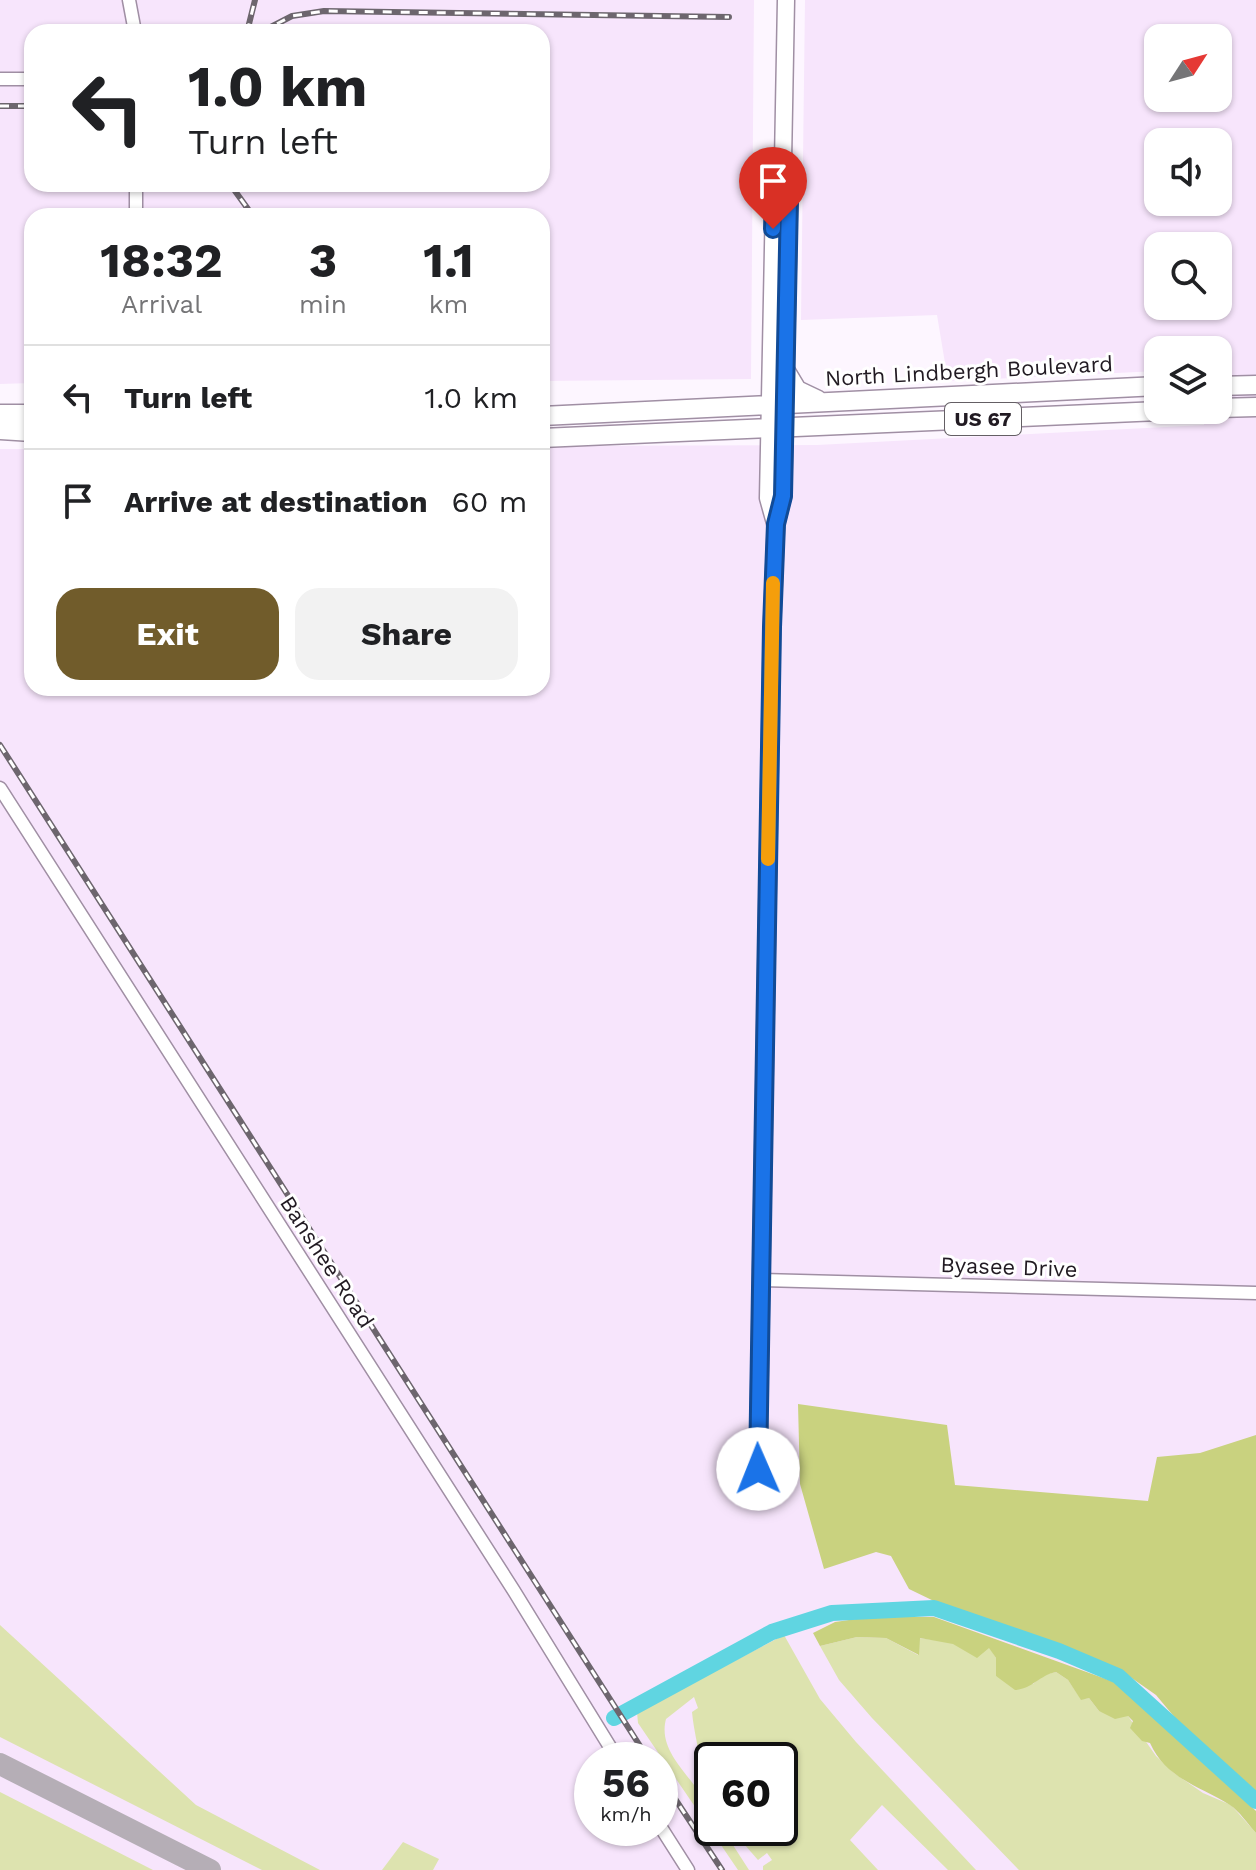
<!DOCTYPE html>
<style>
:root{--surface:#fff;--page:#f2f2f2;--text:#202124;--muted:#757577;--line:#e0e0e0;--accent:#715c2b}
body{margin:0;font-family:"Work Sans",sans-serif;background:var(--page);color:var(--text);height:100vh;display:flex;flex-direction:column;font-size:30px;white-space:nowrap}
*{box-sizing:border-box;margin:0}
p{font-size:26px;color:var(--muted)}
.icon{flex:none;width:44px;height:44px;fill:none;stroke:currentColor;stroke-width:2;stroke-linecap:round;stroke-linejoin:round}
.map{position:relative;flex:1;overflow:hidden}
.details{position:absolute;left:24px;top:208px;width:526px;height:488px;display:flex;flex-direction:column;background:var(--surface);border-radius:24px;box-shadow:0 2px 6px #0004}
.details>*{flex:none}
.hud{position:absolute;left:24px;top:24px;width:526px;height:168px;border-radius:24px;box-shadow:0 2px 6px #0004;background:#fff;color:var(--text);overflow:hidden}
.needle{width:52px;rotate:54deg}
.controls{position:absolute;left:1144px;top:24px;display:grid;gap:16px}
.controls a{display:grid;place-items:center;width:88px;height:88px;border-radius:16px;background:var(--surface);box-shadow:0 2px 6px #0004;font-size:40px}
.speed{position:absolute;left:574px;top:1742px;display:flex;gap:16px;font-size:40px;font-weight:700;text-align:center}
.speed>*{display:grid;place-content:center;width:104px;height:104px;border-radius:50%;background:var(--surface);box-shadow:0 2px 6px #0004;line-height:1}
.speed small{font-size:20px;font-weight:400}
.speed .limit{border:4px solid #111;border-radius:12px;background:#fff;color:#111}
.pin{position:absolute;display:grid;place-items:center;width:68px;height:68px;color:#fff;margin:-82px -34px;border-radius:50% 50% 50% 0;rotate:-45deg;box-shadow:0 0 8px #0007}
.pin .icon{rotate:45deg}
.me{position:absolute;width:88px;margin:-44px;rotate:359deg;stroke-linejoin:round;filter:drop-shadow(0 0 6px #0008)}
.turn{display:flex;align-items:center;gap:28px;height:168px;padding:0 32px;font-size:36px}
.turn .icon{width:104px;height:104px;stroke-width:2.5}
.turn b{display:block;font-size:56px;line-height:68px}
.eta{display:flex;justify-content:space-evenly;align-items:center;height:136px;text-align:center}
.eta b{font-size:48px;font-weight:700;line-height:56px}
.button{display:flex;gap:16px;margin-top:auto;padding:16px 32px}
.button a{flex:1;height:92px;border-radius:24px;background:var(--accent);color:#fff;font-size:32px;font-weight:700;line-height:92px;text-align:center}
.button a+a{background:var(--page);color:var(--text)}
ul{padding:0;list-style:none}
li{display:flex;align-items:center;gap:24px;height:104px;padding:0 32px;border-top:2px solid var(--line)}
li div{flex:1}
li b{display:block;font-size:30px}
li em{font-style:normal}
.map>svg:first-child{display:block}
.built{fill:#f7e5fc;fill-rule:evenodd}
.green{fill:#dde3af}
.forest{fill:#c9d27f}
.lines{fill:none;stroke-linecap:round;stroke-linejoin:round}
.river{stroke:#60d5e1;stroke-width:16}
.taxiway{stroke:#b5aeb6;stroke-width:22}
.minor-casing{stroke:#a08fa4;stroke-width:15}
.major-casing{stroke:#a08fa4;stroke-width:19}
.highway-casing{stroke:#a08fa4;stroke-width:21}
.minor{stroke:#fff;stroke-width:12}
.major{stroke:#fff;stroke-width:16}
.highway{stroke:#fff;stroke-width:18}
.rail-casing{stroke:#6d666e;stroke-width:6}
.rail{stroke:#fff;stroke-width:3;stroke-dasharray:9;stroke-linecap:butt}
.route-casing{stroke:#114b97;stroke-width:20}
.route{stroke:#1a73e8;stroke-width:14}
.slow{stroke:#f59e0b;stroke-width:14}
.labels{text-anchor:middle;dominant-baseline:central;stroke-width:6;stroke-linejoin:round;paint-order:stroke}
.shield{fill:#fff;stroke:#645f64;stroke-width:2}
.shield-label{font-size:20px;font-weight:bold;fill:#211a22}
.street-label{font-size:22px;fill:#211a22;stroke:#fff}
</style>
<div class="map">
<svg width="1256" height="1870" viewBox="0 0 1256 1870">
<rect width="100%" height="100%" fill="#fdf6ff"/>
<!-- built -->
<path class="built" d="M 0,0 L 754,0 L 751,379 L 542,381 L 542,216 L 32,216 L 32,383 L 0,384 ZM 32,32 L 542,32 L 542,184 L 32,184 Z
M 805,0 L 1256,0 L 1256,1870 L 0,1870 L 0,449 L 32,449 L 32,688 L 542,688 L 542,446 L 817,445 L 1204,425 L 1204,410 L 1218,410 L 1218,350 L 1158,350 L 1158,371 L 948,381 L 937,315 L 801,320 ZM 1158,38 L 1218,38 L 1218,98 L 1158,98 ZM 1158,142 L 1218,142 L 1218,202 L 1158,202 ZM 1158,246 L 1218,246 L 1218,306 L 1158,306 ZM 592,1760 L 660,1760 L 660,1828 L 592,1828 ZM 712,1760 L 780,1760 L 780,1828 L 712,1828 Z"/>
<!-- green -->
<path class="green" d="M 0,1625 L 196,1805 L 320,1870 L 262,1870 L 0,1737 Z
M 784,1635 L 820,1699 L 856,1742 L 976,1870 L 948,1870 L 882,1805 L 850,1840 L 878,1870 L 763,1870 L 763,1866 L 772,1860 L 767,1853 L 758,1860 L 730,1828 L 780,1828 L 780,1760 L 712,1760 L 712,1801 L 699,1782 C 703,1759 694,1736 692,1712 L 698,1708 L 694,1697 L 666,1719 C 655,1761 712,1785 712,1828 L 722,1828 L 749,1870 L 738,1870 L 638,1723 L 637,1712 Z
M 857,1637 L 886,1638 L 918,1655 L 919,1638 L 989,1647 L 996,1658 L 996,1676 L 1033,1684 L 1043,1675 L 1056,1672 L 1068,1680 L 1081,1699 L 1089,1698 L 1099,1711 L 1128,1716 L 1156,1756 L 1174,1773 L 1203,1793 L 1231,1805 L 1256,1833 L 1256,1870 L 1019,1870 L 872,1718 L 839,1680 L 820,1646 Z
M 0,1792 L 153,1870 L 0,1870 Z
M 403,1842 L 439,1859 L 433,1870 L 382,1870 Z"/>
<!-- forest -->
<path class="forest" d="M 798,1404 L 947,1425 L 955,1485 L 1148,1501 L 1157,1457 L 1200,1453 L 1256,1435 L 1256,1795 L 1192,1738 L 1156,1695 L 1126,1674 L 1074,1650 L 938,1603 L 909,1589 L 891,1556 L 876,1552 L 824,1569 L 800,1484 Z
M 870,1617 L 934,1617 L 1117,1683 L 1256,1811 L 1256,1833 C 1248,1824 1239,1811 1230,1805 C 1200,1786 1166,1779 1150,1743 L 1142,1741 L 1130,1728 L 1133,1721 L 1128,1716 L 1115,1719 L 1099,1711 L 1089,1698 L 1081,1700 L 1068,1680 L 1056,1672 C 1040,1675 1032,1689 1015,1690 L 996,1676 L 996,1658 L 989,1648 L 977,1658 L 953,1644 L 920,1638 L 919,1655 L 886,1638 L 857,1637 L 820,1646 L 813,1633 L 835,1622 Z"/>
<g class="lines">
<!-- river -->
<path class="river" d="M 614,1718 L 772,1632 L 832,1613 L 934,1608 L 1059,1651 L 1118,1676 L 1256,1801"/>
<!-- taxiway -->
<path class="taxiway" d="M 0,1764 L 210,1870"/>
<defs>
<path id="minor" d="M 129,0 L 135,32
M 0,79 L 32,79
M 136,216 L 136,184
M 0,788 L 514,1591 L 618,1760
M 760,1280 L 1256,1293
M 660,1826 L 688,1870"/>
<path id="major" d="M 775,523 L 768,498 L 774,198 L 781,168
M 758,1469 L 772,627 L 776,524 L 783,496 L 789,199 L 783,161 L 786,0"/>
<path id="highway" d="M 785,370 L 797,390 L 818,400
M 1218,386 L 1256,385
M 1218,408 L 1256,407
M 0,414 L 32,414
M 542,416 L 1158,386
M 0,430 L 32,432
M 542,438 L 1182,410"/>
</defs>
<!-- minor casing -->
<use href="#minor" class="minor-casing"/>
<!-- major casing -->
<use href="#major" class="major-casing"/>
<!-- highway casing -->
<use href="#highway" class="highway-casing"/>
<!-- minor -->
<use href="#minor" class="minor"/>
<!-- major -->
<use href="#major" class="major"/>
<!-- highway -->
<use href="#highway" class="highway"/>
<defs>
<path id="rail" d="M 247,32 L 255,0
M 261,32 L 292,16 L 324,11 L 729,17
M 0,106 L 32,106
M 230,184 L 253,216
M 0,745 L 649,1760
M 660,1776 L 722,1870"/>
</defs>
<!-- rail casing -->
<use href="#rail" class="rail-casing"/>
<!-- rail -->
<use href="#rail" class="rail"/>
</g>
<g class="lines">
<defs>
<path id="route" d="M 758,1469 L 772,627 L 776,524 L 783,496 L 789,199 L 783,161 L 774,198 L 773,229"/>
</defs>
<!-- route casing -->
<use href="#route" class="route-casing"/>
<!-- route -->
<use href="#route" class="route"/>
<!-- slow -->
<path class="slow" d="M 768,859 L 773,583"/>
</g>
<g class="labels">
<!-- shield labels -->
<rect class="shield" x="945" y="403" width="76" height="32" rx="6"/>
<g class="shield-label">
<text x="983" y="419">US 67</text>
</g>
<!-- street labels -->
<g class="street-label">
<text transform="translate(969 371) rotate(-3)">North Lindbergh Boulevard</text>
<text transform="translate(327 1262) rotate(57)">Banshee Road</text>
<text transform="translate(1009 1267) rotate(2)">Byasee Drive</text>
</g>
</g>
</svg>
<div class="controls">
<a><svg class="needle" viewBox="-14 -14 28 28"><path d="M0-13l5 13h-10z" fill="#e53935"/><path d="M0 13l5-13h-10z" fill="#757577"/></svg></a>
<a><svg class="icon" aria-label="sound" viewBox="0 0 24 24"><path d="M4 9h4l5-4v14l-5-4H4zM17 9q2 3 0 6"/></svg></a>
<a><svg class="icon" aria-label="search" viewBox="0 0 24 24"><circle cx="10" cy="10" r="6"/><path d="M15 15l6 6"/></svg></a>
<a><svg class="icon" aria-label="layers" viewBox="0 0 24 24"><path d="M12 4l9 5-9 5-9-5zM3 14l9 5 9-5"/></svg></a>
</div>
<div class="speed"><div>56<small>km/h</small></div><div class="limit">60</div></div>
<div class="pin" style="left:773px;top:229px;background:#d93025"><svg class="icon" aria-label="arrive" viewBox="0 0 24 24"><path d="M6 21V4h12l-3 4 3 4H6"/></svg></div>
<svg class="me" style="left:758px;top:1469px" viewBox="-20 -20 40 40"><circle r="19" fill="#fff"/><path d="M0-13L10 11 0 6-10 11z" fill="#1a73e8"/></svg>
<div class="hud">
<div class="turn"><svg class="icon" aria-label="left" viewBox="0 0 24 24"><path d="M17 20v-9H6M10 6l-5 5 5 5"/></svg><div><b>1.0 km</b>Turn left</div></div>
</div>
<section class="details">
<div class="eta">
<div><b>18:32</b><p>Arrival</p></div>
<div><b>3</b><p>min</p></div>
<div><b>1.1</b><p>km</p></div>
</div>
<ul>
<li><svg class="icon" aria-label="left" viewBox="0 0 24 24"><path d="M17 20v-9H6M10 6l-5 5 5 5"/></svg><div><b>Turn left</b></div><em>1.0 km</em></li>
<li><svg class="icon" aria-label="arrive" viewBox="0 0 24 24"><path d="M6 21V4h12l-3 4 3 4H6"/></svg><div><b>Arrive at destination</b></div><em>60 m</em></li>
</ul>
<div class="button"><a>Exit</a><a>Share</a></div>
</section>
</div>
